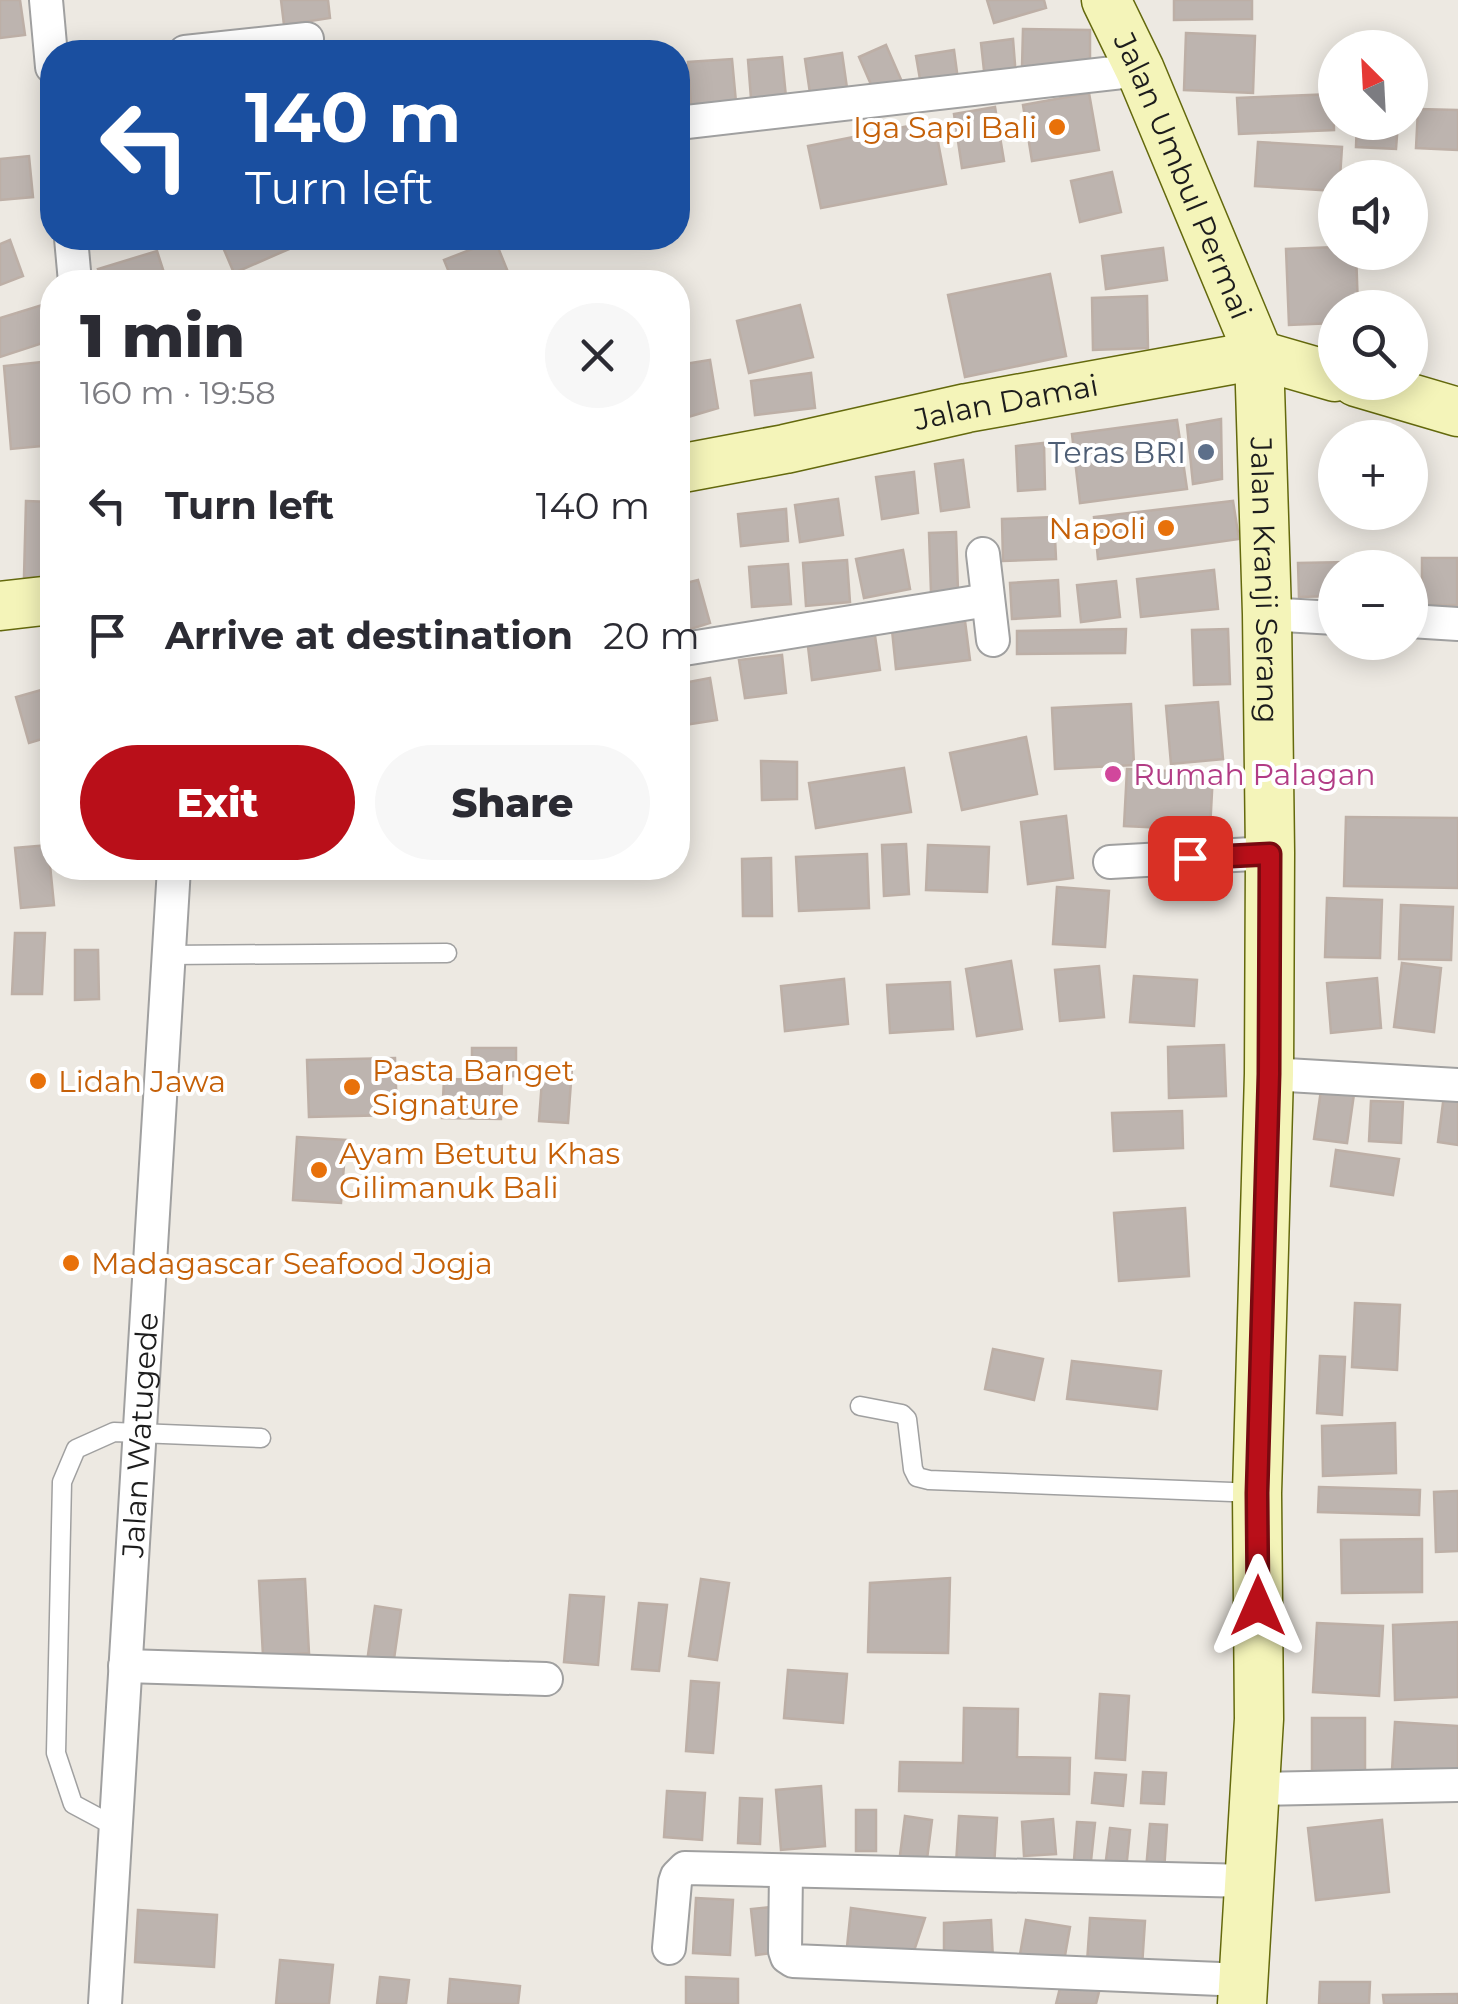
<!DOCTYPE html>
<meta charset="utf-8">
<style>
:root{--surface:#fff;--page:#f7f7f7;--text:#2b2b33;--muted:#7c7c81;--accent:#b90f19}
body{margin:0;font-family:Montserrat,sans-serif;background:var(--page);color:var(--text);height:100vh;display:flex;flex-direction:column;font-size:38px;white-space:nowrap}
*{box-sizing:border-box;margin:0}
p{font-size:32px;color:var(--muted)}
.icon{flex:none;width:55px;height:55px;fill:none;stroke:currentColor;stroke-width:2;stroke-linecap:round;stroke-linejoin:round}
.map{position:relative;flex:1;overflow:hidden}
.side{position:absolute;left:40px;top:270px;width:650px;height:610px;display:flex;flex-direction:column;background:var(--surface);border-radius:40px;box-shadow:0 5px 25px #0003}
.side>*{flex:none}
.banner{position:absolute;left:40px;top:40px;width:650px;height:210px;border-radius:40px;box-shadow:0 5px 25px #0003;background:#1a4fa0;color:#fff;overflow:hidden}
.needle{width:65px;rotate:336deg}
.fabs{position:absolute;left:1318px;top:30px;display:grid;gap:20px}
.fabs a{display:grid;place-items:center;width:110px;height:110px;border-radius:50%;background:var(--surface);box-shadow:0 5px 25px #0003;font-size:50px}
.pin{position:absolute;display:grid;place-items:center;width:85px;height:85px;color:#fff;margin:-42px;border-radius:20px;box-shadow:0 5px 15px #0006}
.me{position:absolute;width:110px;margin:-55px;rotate:0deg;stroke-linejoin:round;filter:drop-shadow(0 0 8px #0008)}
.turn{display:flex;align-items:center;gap:35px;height:210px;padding:0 40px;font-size:45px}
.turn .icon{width:130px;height:130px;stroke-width:2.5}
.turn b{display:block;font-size:70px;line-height:85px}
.round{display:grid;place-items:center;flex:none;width:105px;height:105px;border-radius:52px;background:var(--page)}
.summary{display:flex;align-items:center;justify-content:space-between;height:170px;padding:0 40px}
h1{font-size:60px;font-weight:800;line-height:75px}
.cta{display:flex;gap:20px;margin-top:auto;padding:20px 40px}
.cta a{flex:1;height:115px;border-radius:60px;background:var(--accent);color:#fff;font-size:40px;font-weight:800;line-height:115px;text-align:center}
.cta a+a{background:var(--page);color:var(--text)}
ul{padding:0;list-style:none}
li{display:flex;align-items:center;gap:30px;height:130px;padding:0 40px}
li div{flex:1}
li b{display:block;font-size:38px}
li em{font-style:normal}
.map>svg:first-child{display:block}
.building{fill:#bdb4af;stroke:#bdafa6;stroke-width:2.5}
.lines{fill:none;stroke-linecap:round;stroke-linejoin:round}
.lane-casing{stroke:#a0a0a0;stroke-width:21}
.street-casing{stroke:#a0a0a0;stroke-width:36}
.secondary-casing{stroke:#64690d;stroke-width:51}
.lane{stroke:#fff;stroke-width:18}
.street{stroke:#fff;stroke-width:32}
.secondary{stroke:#f4f4b9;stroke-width:48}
.route-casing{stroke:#780a10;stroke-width:25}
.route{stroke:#b90f19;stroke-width:18}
.food-dot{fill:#e8710a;stroke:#fff;stroke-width:4}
.service-dot{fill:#5c6f8a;stroke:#fff;stroke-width:4}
.hotel-dot{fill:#d1479c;stroke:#fff;stroke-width:4}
.labels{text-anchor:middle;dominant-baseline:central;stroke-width:8;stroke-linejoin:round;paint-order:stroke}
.food-label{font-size:30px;fill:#c56008;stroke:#fff;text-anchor:start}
.street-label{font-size:30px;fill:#1c1c1c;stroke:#fff}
.service-label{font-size:30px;fill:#4e5e75;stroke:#fff;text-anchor:end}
.hotel-label{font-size:30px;fill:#b23c85;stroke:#fff;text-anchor:start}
</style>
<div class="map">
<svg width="1458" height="2004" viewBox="0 0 1458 2004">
<rect width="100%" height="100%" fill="#ede9e2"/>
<!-- building -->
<path class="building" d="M 0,0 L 20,0 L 25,35 L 0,38 Z
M 281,0 L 328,0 L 330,18 L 284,25 Z
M 987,0 L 1044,0 L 1046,8 L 994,23 Z
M 1174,0 L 1252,0 L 1252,19 L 1174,20 Z
M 1023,29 L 1090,30 L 1090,69 L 1022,68 Z
M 1186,33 L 1255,36 L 1253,93 L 1184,90 Z
M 1013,39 L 1016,77 L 985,80 L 981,43 Z
M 886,45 L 903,84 L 876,96 L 859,57 Z
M 954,50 L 958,80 L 921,85 L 916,56 Z
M 842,53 L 848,95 L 811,100 L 805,59 Z
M 782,57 L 787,107 L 752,111 L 748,60 Z
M 732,59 L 736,102 L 691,105 L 688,62 Z
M 1089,93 L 1099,150 L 1032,161 L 1023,105 Z
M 1333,94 L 1334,130 L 1239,134 L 1237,98 Z
M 995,107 L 1004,161 L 962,168 L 954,114 Z
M 1418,109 L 1458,110 L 1458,150 L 1416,148 Z
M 934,121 L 946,184 L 821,208 L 808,146 Z
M 1357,122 L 1398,122 L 1396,149 L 1356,147 Z
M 1258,142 L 1342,147 L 1340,178 L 1335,178 L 1335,191 L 1255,186 Z
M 29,156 L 33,197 L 0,200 L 0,159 Z
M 1112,172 L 1121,212 L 1080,222 L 1071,181 Z
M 219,238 L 284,238 L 289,249 L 234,273 Z
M 10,240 L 23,276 L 0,285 L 0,244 Z
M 495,240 L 512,282 L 453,282 L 444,260 Z
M 1335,247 L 1335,252 L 1356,252 L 1358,308 L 1335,308 L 1335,323 L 1289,325 L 1286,249 Z
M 1163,248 L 1167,280 L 1106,289 L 1102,256 Z
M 157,251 L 167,282 L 103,282 L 98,269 Z
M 319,273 L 320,282 L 275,282 L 275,281 Z
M 1050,274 L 1066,356 L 965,377 L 948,295 Z
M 1147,296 L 1148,348 L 1093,350 L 1092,298 Z
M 42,305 L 52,340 L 0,357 L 0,318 Z
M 800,305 L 813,357 L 749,373 L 737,321 Z
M 710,360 L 718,408 L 678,420 L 678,365 Z
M 52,361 L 52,445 L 11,449 L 4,366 Z
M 811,373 L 815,408 L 755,415 L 751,381 Z
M 1221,419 L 1222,479 L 1193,484 L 1187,425 Z
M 1177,420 L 1187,489 L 1080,503 L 1072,434 Z
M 1044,443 L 1045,489 L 1018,491 L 1016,446 Z
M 963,460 L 969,507 L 941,511 L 935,464 Z
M 914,472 L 918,513 L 882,519 L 876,477 Z
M 838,499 L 843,535 L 800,542 L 795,505 Z
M 26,501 L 52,502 L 52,578 L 24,577 Z
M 1233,501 L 1239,539 L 1098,559 L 1094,517 Z
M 786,509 L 788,541 L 741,546 L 738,514 Z
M 1054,517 L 1056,559 L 1003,561 L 1002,519 Z
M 956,532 L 958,590 L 931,592 L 929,533 Z
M 903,550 L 910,589 L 864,598 L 856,559 Z
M 1422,558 L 1457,558 L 1457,605 L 1422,605 Z
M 847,560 L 850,602 L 806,606 L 803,563 Z
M 1398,561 L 1398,568 L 1335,568 L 1335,596 L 1299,597 L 1298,563 Z
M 788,564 L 791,604 L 752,607 L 749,567 Z
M 1214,570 L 1218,609 L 1141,617 L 1137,579 Z
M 698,580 L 710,623 L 678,633 L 678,585 Z
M 1058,580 L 1060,616 L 1012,619 L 1010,583 Z
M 1116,581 L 1120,617 L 1081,622 L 1077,585 Z
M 965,621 L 970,660 L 896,669 L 892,630 Z
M 874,629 L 880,670 L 812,680 L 807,638 Z
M 1126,629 L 1125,653 L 1017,654 L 1017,631 Z
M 1228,629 L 1230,684 L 1194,685 L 1192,630 Z
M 782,655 L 786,693 L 745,698 L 739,660 Z
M 710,678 L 717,720 L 678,726 L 678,684 Z
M 52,687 L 52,736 L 29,743 L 16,697 Z
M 1218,702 L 1223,759 L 1171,764 L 1166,706 Z
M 1131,704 L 1134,765 L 1055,769 L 1052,708 Z
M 1026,737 L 1037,794 L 962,810 L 950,753 Z
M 761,761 L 797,762 L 797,799 L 762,800 Z
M 904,768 L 911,812 L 816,828 L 809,783 Z
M 1127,769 L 1213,773 L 1210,830 L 1124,826 Z
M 1066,816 L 1073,878 L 1028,884 L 1021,822 Z
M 1346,817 L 1458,818 L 1458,888 L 1344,886 Z
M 906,844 L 909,894 L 884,896 L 882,845 Z
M 48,845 L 54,905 L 21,908 L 15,848 Z
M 928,845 L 989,847 L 987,892 L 926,890 Z
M 867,854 L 869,908 L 799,911 L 796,857 Z
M 771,858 L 772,916 L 743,916 L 742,859 Z
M 1057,887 L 1109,891 L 1105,947 L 1053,944 Z
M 1327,898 L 1382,900 L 1380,958 L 1325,957 Z
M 1401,905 L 1453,907 L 1451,960 L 1399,959 Z
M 15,933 L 45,933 L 42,994 L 12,994 Z
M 75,950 L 98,950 L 99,999 L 75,1000 Z
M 1011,961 L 1022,1029 L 977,1036 L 966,969 Z
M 1402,963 L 1441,968 L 1434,1032 L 1394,1027 Z
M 1099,966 L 1104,1017 L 1060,1021 L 1055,970 Z
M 1134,976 L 1197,980 L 1194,1026 L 1130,1022 Z
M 1377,978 L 1381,1028 L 1331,1033 L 1327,983 Z
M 844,979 L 848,1024 L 785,1031 L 781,986 Z
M 950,982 L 953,1029 L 890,1033 L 887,985 Z
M 1224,1045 L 1226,1096 L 1169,1098 L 1168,1047 Z
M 472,1048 L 516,1048 L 516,1076 L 472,1077 Z
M 395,1058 L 397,1115 L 309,1117 L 307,1060 Z
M 543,1066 L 572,1068 L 568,1123 L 539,1121 Z
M 444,1079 L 502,1080 L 501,1119 L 442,1118 Z
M 1321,1090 L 1354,1094 L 1347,1143 L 1314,1139 Z
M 1444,1095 L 1458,1097 L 1458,1145 L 1438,1142 Z
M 1371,1101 L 1403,1102 L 1401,1143 L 1369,1141 Z
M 1182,1111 L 1183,1148 L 1114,1151 L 1112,1113 Z
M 297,1137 L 346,1140 L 341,1203 L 293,1200 Z
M 1336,1150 L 1399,1159 L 1393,1195 L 1331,1186 Z
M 1185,1208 L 1189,1276 L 1119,1281 L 1114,1213 Z
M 1355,1303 L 1400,1305 L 1397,1370 L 1352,1367 Z
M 993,1349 L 1043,1359 L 1034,1400 L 985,1389 Z
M 1320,1356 L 1345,1357 L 1342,1415 L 1317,1413 Z
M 1072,1361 L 1161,1371 L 1157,1409 L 1067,1399 Z
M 1395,1423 L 1396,1473 L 1323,1476 L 1322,1426 Z
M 1319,1487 L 1420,1490 L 1419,1515 L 1318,1512 Z
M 1458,1491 L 1458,1551 L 1436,1552 L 1434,1492 Z
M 1422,1539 L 1422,1592 L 1342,1593 L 1341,1540 Z
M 950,1578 L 948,1653 L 868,1652 L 870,1583 Z
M 305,1579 L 309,1653 L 263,1656 L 259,1581 Z
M 701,1579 L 729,1583 L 717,1660 L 689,1656 Z
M 570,1595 L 604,1597 L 598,1665 L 564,1662 Z
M 639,1603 L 667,1605 L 659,1671 L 632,1669 Z
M 375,1606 L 401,1610 L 393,1666 L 367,1662 Z
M 1458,1622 L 1458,1697 L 1395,1700 L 1393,1625 Z
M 1317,1623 L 1383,1626 L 1379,1696 L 1313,1692 Z
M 788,1670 L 847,1674 L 843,1723 L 784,1718 Z
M 691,1681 L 719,1683 L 713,1753 L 686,1751 Z
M 1100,1694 L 1129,1696 L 1125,1760 L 1096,1758 Z
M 964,1708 L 1018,1709 L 1017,1757 L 1070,1758 L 1069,1794 L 899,1791 L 900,1762 L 963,1763 Z
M 1312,1718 L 1365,1718 L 1365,1772 L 1312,1772 Z
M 1395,1722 L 1458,1726 L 1458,1774 L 1392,1770 Z
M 1143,1772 L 1166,1773 L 1164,1804 L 1141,1803 Z
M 1095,1773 L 1126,1775 L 1123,1806 L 1092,1803 Z
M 821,1786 L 825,1846 L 781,1850 L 776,1790 Z
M 667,1791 L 705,1793 L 702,1840 L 664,1837 Z
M 740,1798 L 762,1799 L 760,1844 L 738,1843 Z
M 856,1810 L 876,1810 L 876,1851 L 856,1851 Z
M 905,1816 L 932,1820 L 926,1867 L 899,1863 Z
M 959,1816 L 997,1818 L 994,1867 L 956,1864 Z
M 1053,1819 L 1056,1854 L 1024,1856 L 1022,1822 Z
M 1382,1820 L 1389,1892 L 1316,1900 L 1308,1828 Z
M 1077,1822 L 1095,1823 L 1091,1861 L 1074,1860 Z
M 1150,1824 L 1167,1825 L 1164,1872 L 1146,1870 Z
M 1110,1828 L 1130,1830 L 1126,1870 L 1105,1868 Z
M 696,1898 L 733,1900 L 730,1955 L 693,1953 Z
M 781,1906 L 781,1952 L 756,1955 L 751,1909 Z
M 851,1908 L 925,1918 L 913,1954 L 847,1947 Z
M 138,1910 L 217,1915 L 214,1967 L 135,1962 Z
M 1090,1918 L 1145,1921 L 1142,1967 L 1087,1963 Z
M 991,1920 L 993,1959 L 944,1954 L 944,1923 Z
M 1026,1920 L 1070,1927 L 1063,1967 L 1019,1960 Z
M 280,1960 L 333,1965 L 329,2004 L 276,2004 Z
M 380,1977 L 409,1980 L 406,2004 L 377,2004 Z
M 686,1977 L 738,1979 L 738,2004 L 686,2004 Z
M 450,1979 L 520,1986 L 518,2004 L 448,2004 Z
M 1062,1980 L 1100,1988 L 1096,2004 L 1056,2004 Z
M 1320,1982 L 1370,1982 L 1369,2004 L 1319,2004 Z
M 1458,1994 L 1458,2004 L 1384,2004 L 1383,1995 Z"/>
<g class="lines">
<defs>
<path id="lane" d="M 168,955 L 447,953
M 860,1406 L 902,1414 L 907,1419 L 913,1469 L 917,1477 L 929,1480 L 1257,1493
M 116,1827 L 73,1804 L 56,1753 L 62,1482 L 76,1449 L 114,1432 L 261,1438"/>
<g id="street">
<path d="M 46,0 L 52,67"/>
<path d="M 185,52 L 307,39"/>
<path d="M 678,123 L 1140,70"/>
<path d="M 71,238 L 75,282"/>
<path d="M 983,554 L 993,640"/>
<path d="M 1267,614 L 1335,618"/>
<path d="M 1410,621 L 1458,624"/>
<path d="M 678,650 L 988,600"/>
<path d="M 1110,862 L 1270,853"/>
<path d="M 1269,1074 L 1458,1085"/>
<path d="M 125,1666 L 546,1679"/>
<path d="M 1256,1789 L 1458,1785"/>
<path d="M 786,1871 L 785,1951 L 787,1957 L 793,1961 L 1244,1980"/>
<path d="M 669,1948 L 675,1882 L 677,1876 L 685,1868 L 1250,1881"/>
<path id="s1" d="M 105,2004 L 174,868"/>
</g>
<g id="secondary">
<path id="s2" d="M 1106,0 L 1140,70 L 1259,355 L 1267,614 L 1270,853 L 1269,1074 L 1257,1493 L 1259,1719 L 1242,2004"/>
<path d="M 1356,382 L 1458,412"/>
<path id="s3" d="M 678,469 L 785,449 L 967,408 L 1259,355 L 1335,377"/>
<path d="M 0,606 L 52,600"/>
</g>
</defs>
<!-- lane casing -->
<use href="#lane" class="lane-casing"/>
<!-- street casing -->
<use href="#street" class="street-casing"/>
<!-- secondary casing -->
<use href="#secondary" class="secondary-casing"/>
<!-- lane -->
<use href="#lane" class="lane"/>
<!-- street -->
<use href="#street" class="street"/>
<!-- secondary -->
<use href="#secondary" class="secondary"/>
</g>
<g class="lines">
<defs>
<path id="route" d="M 1190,858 L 1270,854 L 1269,1074 L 1257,1493 L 1258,1606"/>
</defs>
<!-- route casing -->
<use href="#route" class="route-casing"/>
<!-- route -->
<use href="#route" class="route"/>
</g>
<!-- markers -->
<g class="food-dot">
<circle cx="1057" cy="127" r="10"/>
<circle cx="1166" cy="528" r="10"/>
<circle cx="38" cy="1081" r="10"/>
<circle cx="352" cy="1087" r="10"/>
<circle cx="319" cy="1170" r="10"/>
<circle cx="71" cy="1263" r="10"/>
</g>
<circle class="service-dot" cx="1206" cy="452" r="10"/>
<circle class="hotel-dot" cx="1113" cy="774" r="10"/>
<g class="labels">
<!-- food labels -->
<g class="food-label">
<text x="1037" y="127" text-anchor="end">Iga Sapi Bali</text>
<text x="1146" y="528" text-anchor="end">Napoli</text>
<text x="372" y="1070">Pasta Banget<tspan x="372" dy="34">Signature</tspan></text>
<text x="58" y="1081">Lidah Jawa</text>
<text x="339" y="1153">Ayam Betutu Khas<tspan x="339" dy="34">Gilimanuk Bali</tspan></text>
<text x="91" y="1263">Madagascar Seafood Jogja</text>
</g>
<!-- street labels -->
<g class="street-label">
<text stroke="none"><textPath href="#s2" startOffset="192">Jalan Umbul Permai</textPath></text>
<text stroke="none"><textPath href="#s3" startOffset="335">Jalan Damai</textPath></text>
<text stroke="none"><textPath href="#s2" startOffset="612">Jalan Kranji Serang</textPath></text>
<text stroke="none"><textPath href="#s1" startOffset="570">Jalan Watugede</textPath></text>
</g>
<!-- service labels -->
<g class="service-label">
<text x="1186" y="452">Teras BRI</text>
</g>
<!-- hotel labels -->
<g class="hotel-label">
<text x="1133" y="774">Rumah Palagan</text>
</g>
</g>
</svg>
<div class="fabs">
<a><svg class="needle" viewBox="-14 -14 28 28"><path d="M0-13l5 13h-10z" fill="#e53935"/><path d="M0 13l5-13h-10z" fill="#7c7c81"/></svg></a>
<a><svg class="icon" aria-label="sound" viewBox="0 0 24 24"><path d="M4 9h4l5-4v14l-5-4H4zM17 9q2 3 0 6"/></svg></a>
<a><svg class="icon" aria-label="search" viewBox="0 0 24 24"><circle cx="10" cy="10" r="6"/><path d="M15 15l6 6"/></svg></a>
<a>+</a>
<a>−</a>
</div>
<div class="pin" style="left:1190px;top:858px;background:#d93025"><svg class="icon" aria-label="arrive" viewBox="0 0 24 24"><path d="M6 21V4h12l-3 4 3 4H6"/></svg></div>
<svg class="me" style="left:1258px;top:1606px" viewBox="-20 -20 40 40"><path d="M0-17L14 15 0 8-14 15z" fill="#b90f19" stroke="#fff" stroke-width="4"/></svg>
<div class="banner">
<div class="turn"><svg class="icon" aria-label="left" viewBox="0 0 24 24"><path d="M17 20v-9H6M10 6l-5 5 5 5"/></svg><div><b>140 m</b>Turn left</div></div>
</div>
<section class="side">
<div class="summary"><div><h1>1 min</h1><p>160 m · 19:58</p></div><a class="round"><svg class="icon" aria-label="close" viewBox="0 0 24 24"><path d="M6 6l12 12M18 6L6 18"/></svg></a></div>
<ul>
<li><svg class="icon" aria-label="left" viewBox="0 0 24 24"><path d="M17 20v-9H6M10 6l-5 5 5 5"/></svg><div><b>Turn left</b></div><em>140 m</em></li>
<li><svg class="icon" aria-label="arrive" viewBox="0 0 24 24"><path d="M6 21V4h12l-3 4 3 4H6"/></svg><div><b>Arrive at destination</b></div><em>20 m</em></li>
</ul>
<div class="cta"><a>Exit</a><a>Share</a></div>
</section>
</div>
